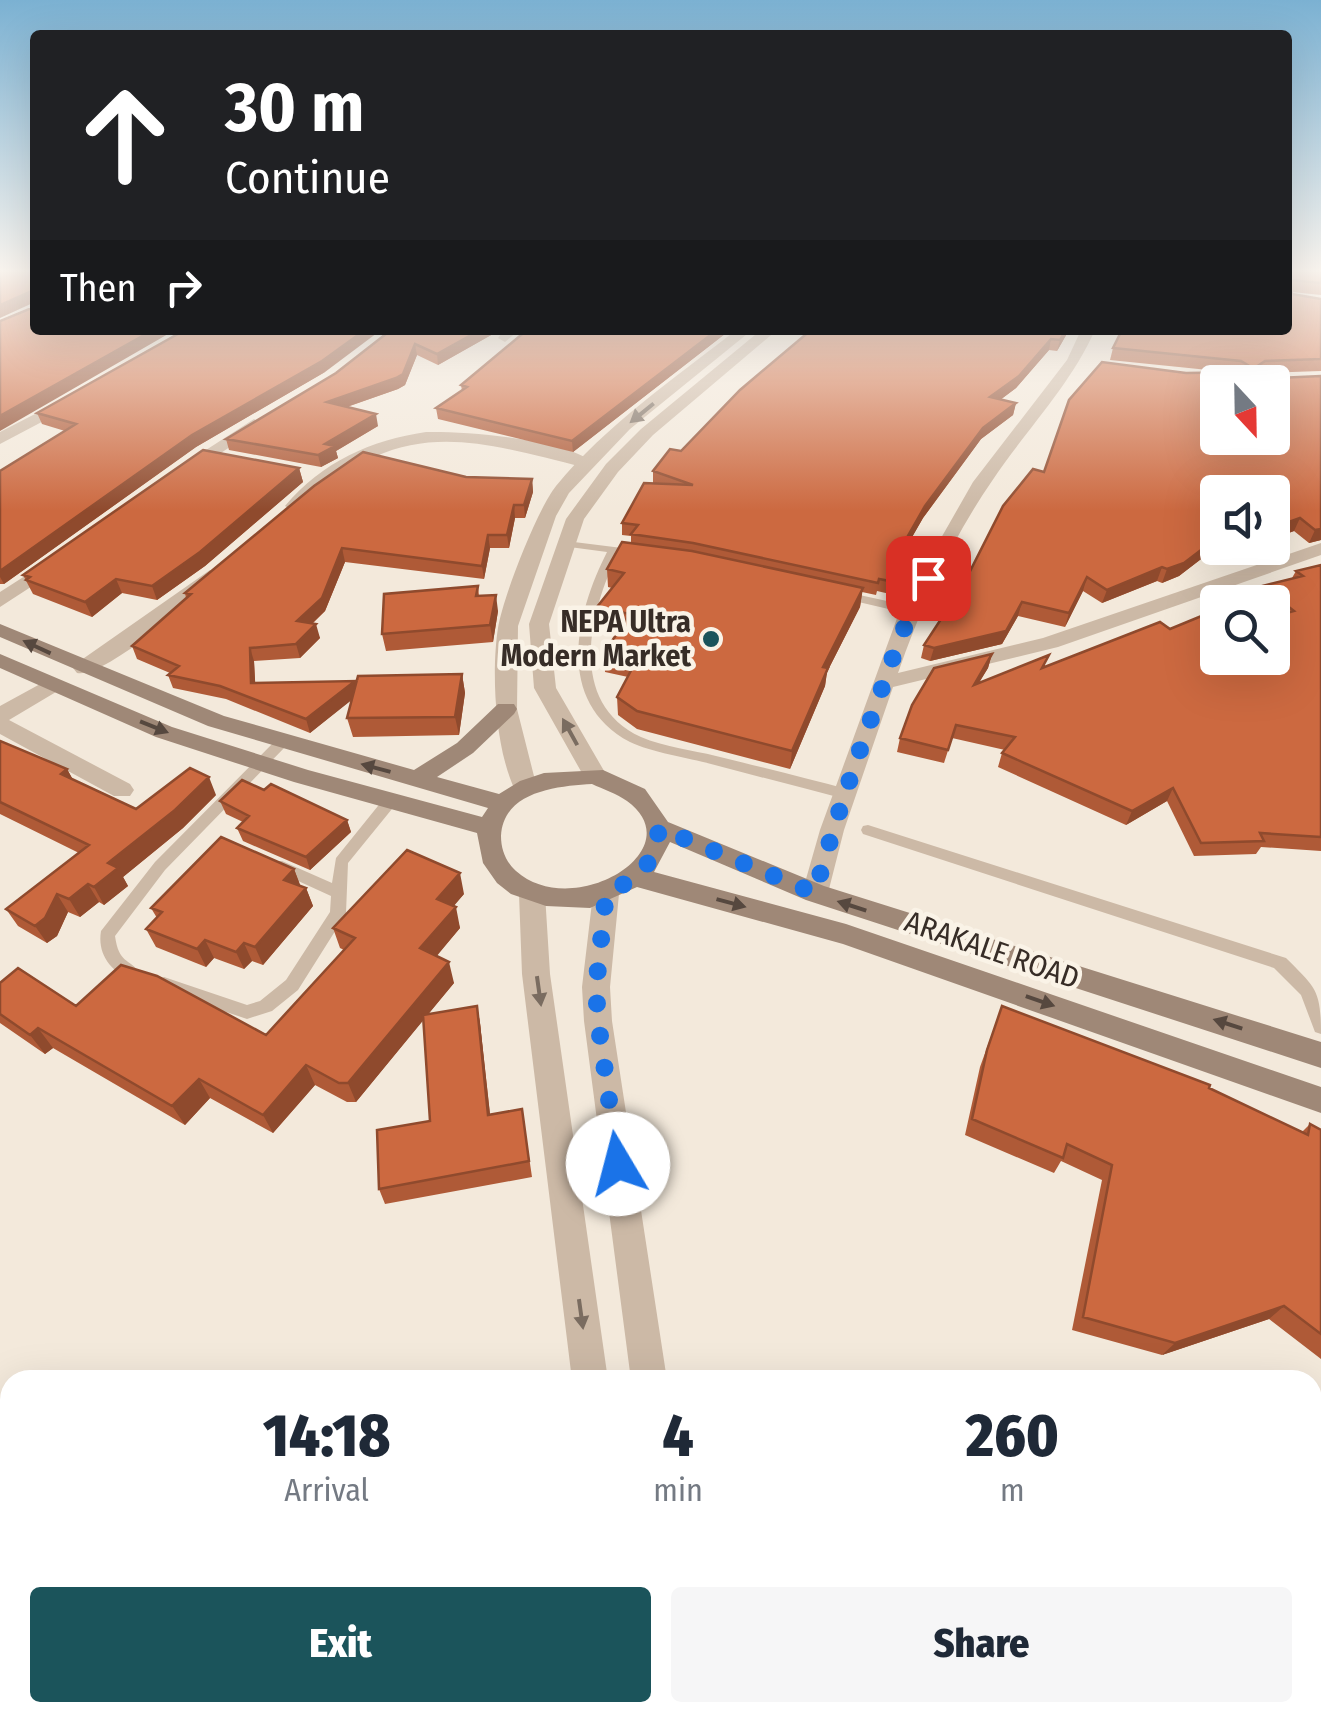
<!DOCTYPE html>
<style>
:root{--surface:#fff;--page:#f6f6f7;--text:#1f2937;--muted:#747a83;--accent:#1b545b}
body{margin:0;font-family:"Fira Sans Condensed",sans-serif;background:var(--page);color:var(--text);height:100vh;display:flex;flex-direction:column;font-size:38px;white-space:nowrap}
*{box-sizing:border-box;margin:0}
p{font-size:32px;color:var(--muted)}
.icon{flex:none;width:55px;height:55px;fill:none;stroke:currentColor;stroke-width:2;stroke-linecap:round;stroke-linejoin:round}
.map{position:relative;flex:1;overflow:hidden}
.panel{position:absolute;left:0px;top:1370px;width:1322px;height:352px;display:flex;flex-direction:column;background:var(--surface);border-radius:30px 30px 0 0;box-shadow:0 10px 40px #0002}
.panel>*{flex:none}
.hud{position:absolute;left:30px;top:30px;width:1262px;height:305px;border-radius:10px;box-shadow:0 10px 40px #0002;background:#202124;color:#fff;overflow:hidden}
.needle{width:65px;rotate:158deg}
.tools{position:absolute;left:1200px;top:365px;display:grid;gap:20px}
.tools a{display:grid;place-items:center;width:90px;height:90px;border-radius:10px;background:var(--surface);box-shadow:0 10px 40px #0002;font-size:50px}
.pin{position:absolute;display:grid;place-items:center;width:85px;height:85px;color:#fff;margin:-42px;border-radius:20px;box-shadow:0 5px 15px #0006}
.me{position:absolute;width:110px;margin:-55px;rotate:352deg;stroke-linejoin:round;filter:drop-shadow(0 0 8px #0008)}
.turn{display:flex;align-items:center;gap:35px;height:210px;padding:0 30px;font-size:45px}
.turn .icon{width:130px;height:130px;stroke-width:2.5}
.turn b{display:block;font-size:70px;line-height:85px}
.then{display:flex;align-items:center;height:95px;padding:0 30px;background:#0003;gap:20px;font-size:38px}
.eta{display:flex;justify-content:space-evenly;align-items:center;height:170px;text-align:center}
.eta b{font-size:60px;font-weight:800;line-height:70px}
.button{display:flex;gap:20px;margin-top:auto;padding:20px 30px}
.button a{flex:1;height:115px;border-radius:10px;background:var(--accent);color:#fff;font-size:40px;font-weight:800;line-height:115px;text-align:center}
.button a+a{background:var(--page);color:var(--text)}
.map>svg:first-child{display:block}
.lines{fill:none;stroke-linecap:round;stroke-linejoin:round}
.service{fill:#ccb9a6;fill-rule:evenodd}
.minor{fill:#ccb9a6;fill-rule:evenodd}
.tertiary{fill:#ccb9a6;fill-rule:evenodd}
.secondary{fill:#9f8877;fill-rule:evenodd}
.wall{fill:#af5a37}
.shaded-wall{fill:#8f4a2d}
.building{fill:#cc6940;stroke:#8f4a2d;stroke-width:2.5;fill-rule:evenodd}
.oneway{fill:#7a6c60}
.oneway2{fill:#56483f}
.route{stroke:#1a73e8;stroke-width:18;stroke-dasharray:0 32.4}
.poi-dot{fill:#1b545b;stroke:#faf3e7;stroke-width:4}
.labels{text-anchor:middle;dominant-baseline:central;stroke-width:9;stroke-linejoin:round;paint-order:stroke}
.poi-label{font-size:30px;font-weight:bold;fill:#372d27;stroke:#faf3e7;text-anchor:end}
.street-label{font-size:30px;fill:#372d27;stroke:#faf3e7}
</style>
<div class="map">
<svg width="1321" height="1721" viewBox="0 0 1321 1721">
<rect width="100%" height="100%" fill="#f3e9db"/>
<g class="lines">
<!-- service -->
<path class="service" d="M 566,541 L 622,548 L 628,551 L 618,554 C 589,612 567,703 641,737 C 664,747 692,750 716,756 C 761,767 806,778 850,790 L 852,794 L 850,798 L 845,799 C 800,787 756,776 711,764 C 689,758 650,752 630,742 C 555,702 575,615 607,552 L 562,546 L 560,544 Z
M 841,591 L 910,606 L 916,610 L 910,614 L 837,597 L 837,593 Z
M 281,738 L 288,743 L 286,746 L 165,870 L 115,936 C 119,964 128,957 141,974 L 139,979 L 133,981 C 111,972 97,954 101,931 L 155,862 L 276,740 Z
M 391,795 L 396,796 L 398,800 L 396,804 L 348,863 L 346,913 L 344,917 L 298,990 L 272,1011 L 247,1019 L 158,989 L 156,984 L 158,979 L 164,977 L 247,1005 L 260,1001 L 286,980 L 330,912 L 331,896 L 272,869 L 269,865 L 272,861 L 282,861 L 332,883 L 336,858 L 386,796 Z
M 868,825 L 1286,958 C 1316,988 1321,990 1321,1034 L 1315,1032 L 1301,995 L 1274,968 L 863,834 L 861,830 L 863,826 Z"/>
<!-- minor -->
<path class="minor" d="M 504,330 L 519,330 L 505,342 L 498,338 Z
M 1081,330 L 1095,330 C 1070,386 1026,430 992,481 C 952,539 921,606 898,673 L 1043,638 L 1321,543 L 1321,555 L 1058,647 L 893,687 L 844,830 L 828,893 L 824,900 L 806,900 L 802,893 L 820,830 L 900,610 L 973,482 L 1067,360 Z
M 66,398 L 74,403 L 72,406 L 0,444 L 0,432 Z
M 254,419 L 262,424 L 260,427 L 189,474 L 175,470 Z
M 426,432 C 467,431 564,439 594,463 L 586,468 C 466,437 398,416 300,510 L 294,511 L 285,506 C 322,462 371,440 426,432 Z
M 53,558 L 60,560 L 60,568 L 0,607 L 0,592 Z
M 210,570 L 220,576 L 217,580 C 192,600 104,679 77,673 L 73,668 L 77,663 Z
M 53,677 L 64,684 L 61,689 L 9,720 L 130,784 L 134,790 L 130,796 L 114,796 L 0,734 L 0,706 Z
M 1312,1661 L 1321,1664 L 1321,1706 L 1312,1703 Z"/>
<!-- tertiary -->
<path class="tertiary" d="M 736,330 L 752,330 L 630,429 L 569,493 L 556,516 L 518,626 L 517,709 L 537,788 L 533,794 L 517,794 C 495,753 491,673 498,628 C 503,597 537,510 556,486 C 606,425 674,379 736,330 Z
M 761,330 L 777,330 L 653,435 L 618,472 L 584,519 L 549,624 L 556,688 L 607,776 L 595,784 L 587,782 L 534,688 L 529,624 L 566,519 L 606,464 L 641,429 Z
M 532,884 L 541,887 L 545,894 L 550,974 L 608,1380 L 572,1380 L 522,974 L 519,894 L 523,887 Z
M 606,884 L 615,887 L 619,894 L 610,987 L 612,1021 L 667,1380 L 631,1380 L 584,1021 L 582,987 L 593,894 L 597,887 Z
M 615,1712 L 657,1712 L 658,1721 L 616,1721 Z
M 677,1712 L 719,1712 L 720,1721 L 678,1721 Z"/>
<!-- secondary -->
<path class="secondary" d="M 0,624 L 224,716 L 414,770 L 457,743 L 498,704 L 514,704 L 517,709 L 514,714 L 473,753 L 437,777 L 499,794 L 520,781 L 544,773 L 603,770 L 645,789 L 668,822 L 824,886 L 1321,1042 L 1321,1068 L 806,900 L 670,842 L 654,872 L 846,924 L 1321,1087 L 1321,1113 L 843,944 L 637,887 L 590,908 L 546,906 L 511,894 L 497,883 L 483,863 L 477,833 L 294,782 L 156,737 L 0,668 L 0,654 L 172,727 L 308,770 L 482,817 L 488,808 L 208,726 L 0,637 ZM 592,784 C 603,789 617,794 627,801 C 694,850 573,922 516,871 C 506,862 501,850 501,836 C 503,791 558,786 592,784 Z"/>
</g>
<!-- wall -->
<path class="wall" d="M 1288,270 L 1321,270 L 1321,295 L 1292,292 L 1292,294 L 1321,299 L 1321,371 L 1264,373 L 1277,378 L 1321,376 L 1321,540 L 1309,543 L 1294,531 L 1272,539 L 1272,492 L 1218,492 L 1218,546 L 1179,576 L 1162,583 L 1157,581 L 1102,603 L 1083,591 L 1065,627 L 1018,616 L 1002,644 L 930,661 L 921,658 L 924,645 L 1044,472 L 1186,373 L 1228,372 L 1110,360 L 1113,348 Z
M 391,330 L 500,330 L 438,365 L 417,355 L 405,385 L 398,389 L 347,407 L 378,426 L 336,451 L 338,458 L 321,467 L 229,450 L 226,439 L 336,373 Z
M 730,330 L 573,452 L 438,419 L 436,408 L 462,391 L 461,385 Z
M 811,330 L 1069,330 L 1057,351 L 1049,350 L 1016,388 L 1000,400 L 1016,403 L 1013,415 L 981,439 L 923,518 L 901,556 L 917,572 L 903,597 L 877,591 L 876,595 L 862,592 L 860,607 L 827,672 L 825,686 L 790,769 L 637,729 L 618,715 L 617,697 L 628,677 L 605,672 L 604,653 L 619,630 L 598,625 L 597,607 L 612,588 L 608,587 L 607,569 L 631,543 L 631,536 L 622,535 L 622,523 L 653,483 L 653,471 L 681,451 Z
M 325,372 L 196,447 L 4,584 L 0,584 L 0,471 L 65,431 L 42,424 L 37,413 Z
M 299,468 L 303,482 L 205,566 L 157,600 L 122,593 L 92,617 L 33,594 L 23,575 Z
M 466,477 L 532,479 L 533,492 L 525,518 L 515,518 L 509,548 L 490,548 L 484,579 L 345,562 L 325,611 L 312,624 L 320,638 L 300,658 L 254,661 L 255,683 L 356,686 L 462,674 L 465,693 L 459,735 L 353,737 L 347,718 L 352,699 L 310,733 L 226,699 L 173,688 L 168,675 L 170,673 L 137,659 L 132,646 L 186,598 L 185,593 Z
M 1321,565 L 1321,851 L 1261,847 L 1256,854 L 1194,856 L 1167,801 L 1126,825 L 998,767 L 1002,753 L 1005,750 L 952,738 L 944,763 L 897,752 L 900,738 L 992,654 L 988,668 L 979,682 L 1045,667 L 1218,658 L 1277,616 L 1272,612 L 1272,602 L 1260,602 L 1256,599 L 1262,586 L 1292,578 L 1296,571 Z
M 478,586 L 479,596 L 498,611 L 493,642 L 386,651 L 382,634 Z
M 0,741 L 67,769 L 73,780 L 136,809 L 216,795 L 183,828 L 123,877 L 128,886 L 104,905 L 99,902 L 80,917 L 68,912 L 57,936 L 47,943 L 18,926 L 6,909 L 79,853 L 0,814 Z
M 264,790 L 347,820 L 351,832 L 310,870 L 243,841 L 237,828 L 243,822 L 226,814 L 220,801 Z
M 294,869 L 300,886 L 306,888 L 313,906 L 263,965 L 252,961 L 244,969 L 214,958 L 206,967 L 156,947 L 146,929 L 157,918 L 151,908 Z
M 464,894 L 453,906 L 460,928 L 436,956 L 454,983 L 428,1014 L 477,1006 L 480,1023 L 490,1115 L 522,1109 L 532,1177 L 385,1204 L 379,1189 L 430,1121 L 423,1020 L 356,1102 L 347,1102 L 315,1085 L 273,1133 L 210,1098 L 185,1125 L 53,1048 L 45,1054 L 0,1023 L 0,983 L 76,1006 L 266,1035 L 344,950 L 340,948 L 333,928 Z
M 1002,1006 L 1209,1088 L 1302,1132 L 1310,1124 L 1321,1130 L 1321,1359 L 1269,1319 L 1162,1355 L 1072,1330 L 1102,1180 L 1061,1161 L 1054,1173 L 965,1135 L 980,1067 Z
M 1321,1447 L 1321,1646 L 1312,1642 L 1312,1452 Z"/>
<!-- shaded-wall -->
<path class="shaded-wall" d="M 32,291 L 35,302 L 0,318 L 0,305 Z
M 153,330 L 175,330 L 0,431 L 0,416 Z
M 365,330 L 381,330 L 325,372 L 196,447 L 4,584 L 0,577 L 0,571 L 192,435 Z
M 480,330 L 500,330 L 438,365 L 437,354 Z
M 717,330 L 730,330 L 573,452 L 572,441 Z
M 1066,330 L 1069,330 L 1057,351 L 1060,340 Z
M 1051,339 L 1049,350 L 1016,388 L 988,409 L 990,397 Z
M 415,344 L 417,355 L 405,385 L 398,389 L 329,413 L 327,402 Z
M 1016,403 L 1013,415 L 981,439 L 923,518 L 895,567 L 897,555 L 925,506 L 983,428 Z
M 376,414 L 378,426 L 336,451 L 338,458 L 321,467 L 318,455 L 325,444 Z
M 299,468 L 303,482 L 205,566 L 157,600 L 152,586 Z
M 532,479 L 533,492 L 525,518 L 524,505 Z
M 514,505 L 515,518 L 509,548 L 507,535 Z
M 1300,518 L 1294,531 L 1272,539 L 1272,528 Z
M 1321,529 L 1321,540 L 1309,543 L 1315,530 Z
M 488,535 L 490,548 L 484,579 L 482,566 Z
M 1218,537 L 1218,546 L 1179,576 L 1162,583 L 1167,569 Z
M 342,548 L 345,562 L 325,611 L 301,634 L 297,621 Z
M 920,559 L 917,572 L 903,597 L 906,584 Z
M 1162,567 L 1157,581 L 1102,603 L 1107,590 Z
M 1087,577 L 1083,591 L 1065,627 L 1069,613 Z
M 116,579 L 122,593 L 92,617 L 85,602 Z
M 863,588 L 860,607 L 827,672 L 825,686 L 790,769 L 792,751 L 823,667 Z
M 496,595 L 498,611 L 493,642 L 490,625 Z
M 1022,602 L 1018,616 L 1002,644 L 930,661 L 934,648 Z
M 316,624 L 320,638 L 300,658 L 296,644 Z
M 250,648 L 254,661 L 256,697 L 251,683 Z
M 992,654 L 988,668 L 970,698 L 974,685 Z
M 462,674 L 465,693 L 459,735 L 455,717 Z
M 355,681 L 358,695 L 310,733 L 306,719 Z
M 67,769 L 77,787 L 61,774 Z
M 209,777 L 216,795 L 183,828 L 123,877 L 128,886 L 104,905 L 94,887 L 108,863 Z
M 1173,788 L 1167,801 L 1126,825 L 1132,811 Z
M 347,820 L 351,832 L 310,870 L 306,857 Z
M 294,869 L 301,887 L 284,880 Z
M 460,873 L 464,894 L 442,920 L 437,899 Z
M 88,884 L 99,902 L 80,917 L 69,899 Z
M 306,888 L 313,906 L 263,965 L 255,947 Z
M 57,894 L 68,912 L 57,936 L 47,943 L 35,926 Z
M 456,907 L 460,928 L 426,969 L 420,948 Z
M 205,940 L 214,958 L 206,967 L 197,949 Z
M 244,943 L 252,961 L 244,969 L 236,952 Z
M 449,962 L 454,983 L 356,1102 L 348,1083 Z
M 477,1006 L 480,1023 L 492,1132 L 488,1115 Z
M 38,1028 L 53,1048 L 45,1054 L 30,1035 Z
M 306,1065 L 315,1085 L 273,1133 L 263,1115 Z
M 199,1079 L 210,1098 L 185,1125 L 172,1106 Z
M 1284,1306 L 1269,1319 L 1162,1355 L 1175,1343 Z"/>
<!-- building -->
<path class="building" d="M 0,270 L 35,270 L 35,330 L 153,330 L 0,416 L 0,321 L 32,308 L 32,291 L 0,305 Z
M 1288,270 L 1321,270 L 1321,283 L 1290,280 L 1292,294 L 1321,299 L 1321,359 L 1265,361 L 1253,369 L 1277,378 L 1321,376 L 1321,529 L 1315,530 L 1300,518 L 1272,528 L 1272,492 L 1218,492 L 1218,537 L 1184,563 L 1167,569 L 1162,567 L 1107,590 L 1087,577 L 1069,613 L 1022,602 L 1006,631 L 934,648 L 924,645 L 962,587 L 1003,506 L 1033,469 L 1044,472 L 1069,400 L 1102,362 L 1186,373 L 1252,372 L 1251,367 L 1241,361 L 1113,348 L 1122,330 L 1288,330 ZM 1218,382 L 1272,382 L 1272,438 L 1218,438 Z
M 185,330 L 365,330 L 322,361 L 192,435 L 0,571 L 0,471 L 76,424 L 37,413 Z
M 391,330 L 480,330 L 437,354 L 415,344 L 403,374 L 396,378 L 327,402 L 376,414 L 325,444 L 335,446 L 318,455 L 226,439 L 336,373 Z
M 527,330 L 717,330 L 572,441 L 436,408 L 467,387 L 461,385 Z
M 811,330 L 1066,330 L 1060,340 L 1051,339 L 1019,376 L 990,397 L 1016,403 L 983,428 L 925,506 L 897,555 L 920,559 L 906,584 L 879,579 L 878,583 L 693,543 L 631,534 L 638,525 L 622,523 L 644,483 L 693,485 L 653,471 L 670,449 L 681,451 L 740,390 Z
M 203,450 L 299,468 L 200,552 L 152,586 L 116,579 L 85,602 L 26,580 L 30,577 L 23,575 Z
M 363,452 L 466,477 L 532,479 L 524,505 L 514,505 L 507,535 L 488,535 L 482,566 L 342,548 L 322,598 L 297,621 L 316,624 L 296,644 L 250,648 L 251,683 L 355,681 L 306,719 L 220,686 L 168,675 L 179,666 L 132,646 L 191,594 L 185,593 L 314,486 Z
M 622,542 L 692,551 L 863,588 L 823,667 L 828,668 L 792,751 L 637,711 L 617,697 L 636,661 L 604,653 L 630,614 L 597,607 L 624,573 L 607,569 Z
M 1321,565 L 1321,837 L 1260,833 L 1264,841 L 1201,843 L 1173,788 L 1132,811 L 1002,753 L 1015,737 L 956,725 L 948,750 L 900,738 L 912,705 L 934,668 L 992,654 L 974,685 L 1049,655 L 1042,668 L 1160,622 L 1170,629 L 1204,615 L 1218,624 L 1218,658 L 1272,658 L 1272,617 L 1294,611 L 1262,586 L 1303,576 L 1296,571 Z
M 478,586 L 476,596 L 496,595 L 490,625 L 382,634 L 384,594 Z
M 462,674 L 455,717 L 347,718 L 358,676 Z
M 0,741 L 67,769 L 61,774 L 136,809 L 190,768 L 209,777 L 175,810 L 108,863 L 118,868 L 94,887 L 88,884 L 69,899 L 57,894 L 45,918 L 35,926 L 6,909 L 89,845 L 0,802 Z
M 242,780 L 264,790 L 271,784 L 347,820 L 306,857 L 237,828 L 249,816 L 220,801 Z
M 221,837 L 294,869 L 284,880 L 306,888 L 255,947 L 244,943 L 236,952 L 205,940 L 197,949 L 146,929 L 162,912 L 151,908 Z
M 407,850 L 460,873 L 437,899 L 456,907 L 420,948 L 449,962 L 348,1083 L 339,1083 L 306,1065 L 263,1115 L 199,1079 L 172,1106 L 38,1028 L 30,1035 L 0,1014 L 0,983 L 18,968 L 76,1006 L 121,965 L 157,976 L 266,1035 L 355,938 L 333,928 Z
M 477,1006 L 488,1115 L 522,1109 L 529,1161 L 379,1189 L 377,1130 L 430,1121 L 423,1015 Z
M 1002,1006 L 1210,1085 L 1209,1088 L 1308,1135 L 1310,1124 L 1321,1130 L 1321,1334 L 1284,1306 L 1175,1343 L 1083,1317 L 1112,1165 L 1067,1144 L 1063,1158 L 972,1119 L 987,1050 Z
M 1321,1567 L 1321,1631 L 1318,1630 Z"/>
<!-- one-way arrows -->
<defs><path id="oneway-solid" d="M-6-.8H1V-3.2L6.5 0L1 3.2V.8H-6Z" transform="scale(2.5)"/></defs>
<g class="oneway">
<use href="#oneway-solid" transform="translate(642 413) rotate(141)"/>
<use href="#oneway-solid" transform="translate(570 732) rotate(-119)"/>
<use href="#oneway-solid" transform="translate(539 991) rotate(82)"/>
<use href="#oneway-solid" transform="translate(581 1314) rotate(82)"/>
</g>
<g class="oneway2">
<use href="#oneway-solid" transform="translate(37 647) rotate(-155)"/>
<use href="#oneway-solid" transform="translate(154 727) rotate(22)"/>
<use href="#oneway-solid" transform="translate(376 768) rotate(-165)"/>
<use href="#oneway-solid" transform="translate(731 903) rotate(15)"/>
<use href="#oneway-solid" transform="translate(852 906) rotate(-162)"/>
<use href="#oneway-solid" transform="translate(1040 1001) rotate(19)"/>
<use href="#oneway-solid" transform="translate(1228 1024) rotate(-162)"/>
</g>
<!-- sky -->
<linearGradient id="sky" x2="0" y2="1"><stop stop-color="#7bb1d2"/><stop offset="0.53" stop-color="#faf5ef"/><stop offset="1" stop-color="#faf5ef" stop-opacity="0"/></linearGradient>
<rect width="1321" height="511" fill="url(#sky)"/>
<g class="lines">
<!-- route -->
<path class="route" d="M 618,1164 L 598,1021 L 596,987 L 606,894 C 640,876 654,867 659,828 L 815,893 C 832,830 853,769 875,708 C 891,663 905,619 928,578"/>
</g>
<!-- markers -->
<circle class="poi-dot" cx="711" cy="639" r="10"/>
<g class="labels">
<!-- poi labels -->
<g class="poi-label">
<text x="691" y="622">NEPA Ultra<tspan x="691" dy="34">Modern Market</tspan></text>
</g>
<!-- street labels -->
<g class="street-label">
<text transform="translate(992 950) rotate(19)">ARAKALE ROAD</text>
</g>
</g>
</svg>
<div class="tools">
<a><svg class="needle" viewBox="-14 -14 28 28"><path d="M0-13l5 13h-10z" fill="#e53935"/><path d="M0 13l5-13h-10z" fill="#747a83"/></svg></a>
<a><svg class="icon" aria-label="sound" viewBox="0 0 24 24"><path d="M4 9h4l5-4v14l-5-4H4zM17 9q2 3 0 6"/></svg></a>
<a><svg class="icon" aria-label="search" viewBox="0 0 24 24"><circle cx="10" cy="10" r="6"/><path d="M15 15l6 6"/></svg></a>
</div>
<div class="pin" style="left:928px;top:578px;background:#d93025"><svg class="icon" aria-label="arrive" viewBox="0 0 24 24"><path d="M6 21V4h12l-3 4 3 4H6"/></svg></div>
<svg class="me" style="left:618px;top:1164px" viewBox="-20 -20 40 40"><circle r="19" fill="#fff"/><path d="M0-13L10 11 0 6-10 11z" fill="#1a73e8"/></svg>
<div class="hud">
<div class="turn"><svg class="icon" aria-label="ahead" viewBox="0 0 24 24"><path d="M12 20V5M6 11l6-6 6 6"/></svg><div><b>30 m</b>Continue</div></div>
<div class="then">Then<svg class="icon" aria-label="right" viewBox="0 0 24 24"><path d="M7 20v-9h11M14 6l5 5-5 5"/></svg></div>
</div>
<section class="panel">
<div class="eta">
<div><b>14:18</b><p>Arrival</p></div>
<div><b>4</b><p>min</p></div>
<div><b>260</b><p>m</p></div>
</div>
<div class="button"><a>Exit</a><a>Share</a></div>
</section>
</div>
